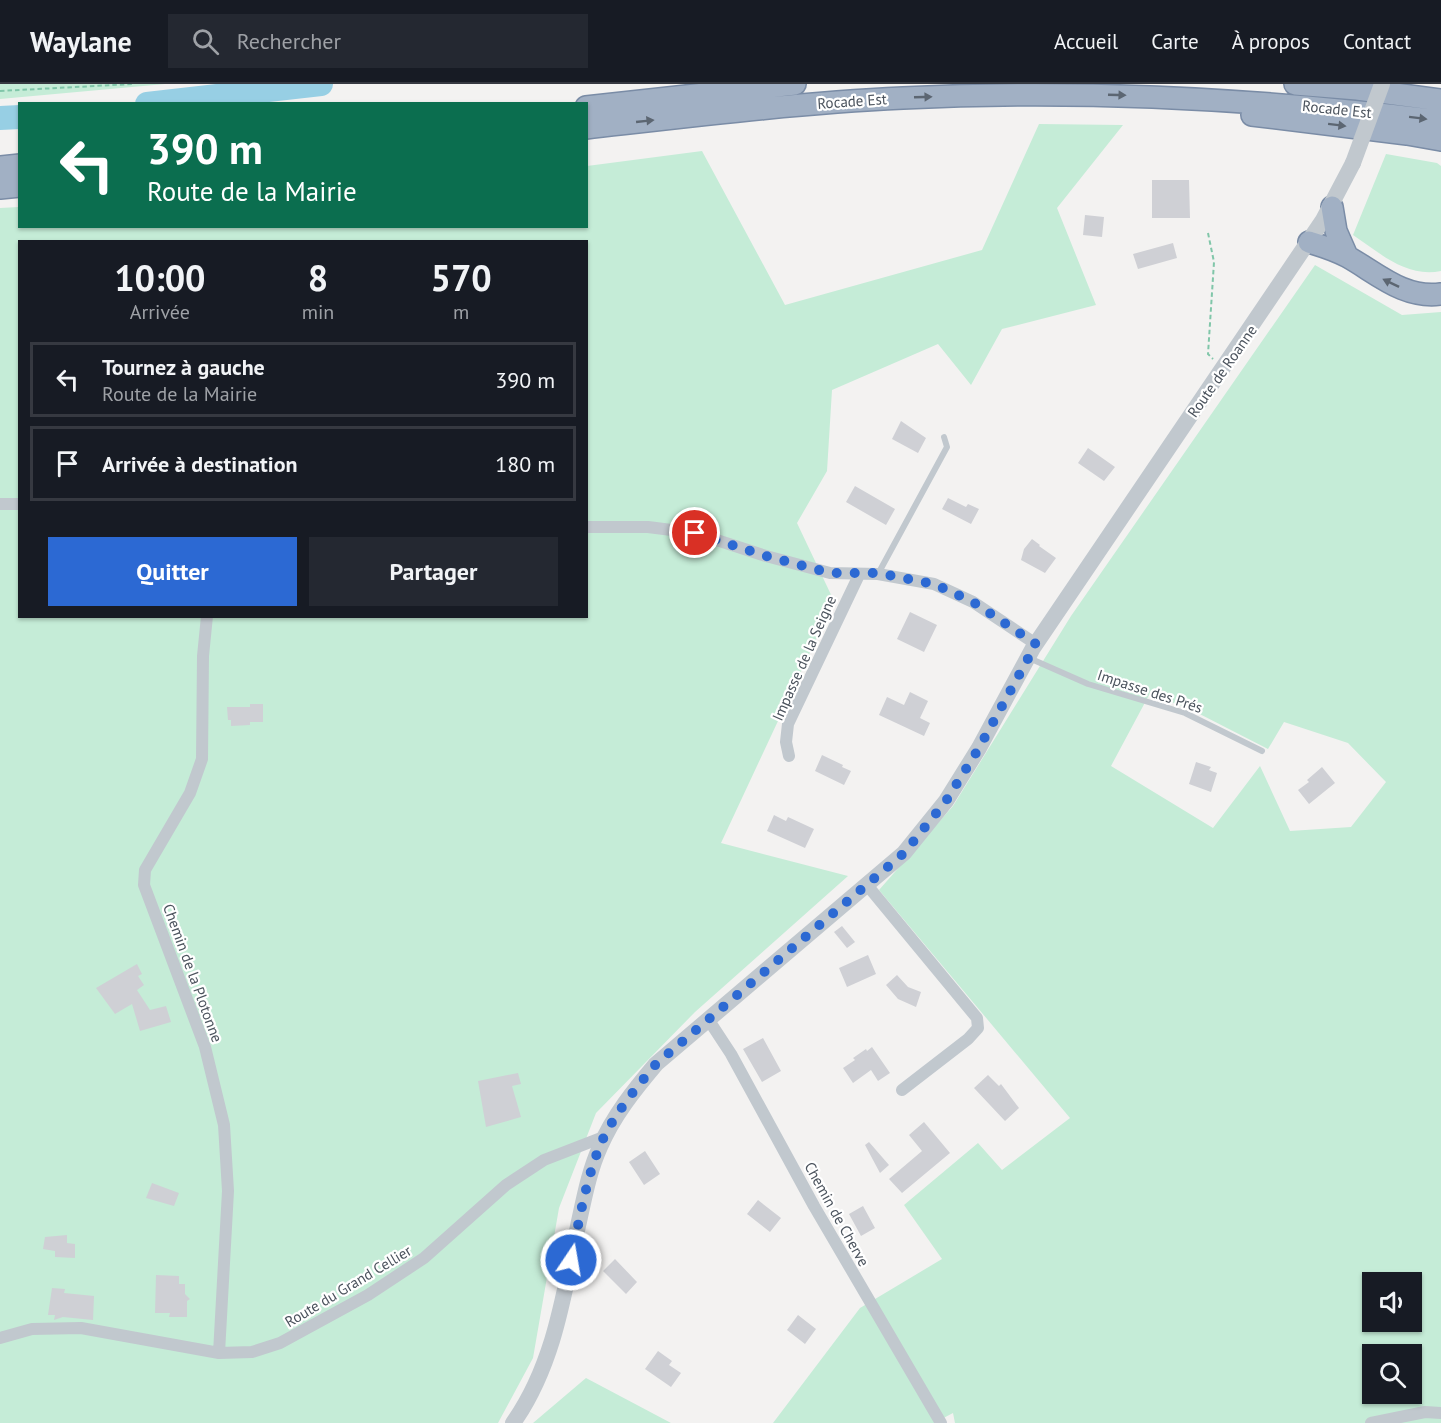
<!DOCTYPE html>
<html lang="fr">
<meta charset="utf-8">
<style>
:root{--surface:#171b24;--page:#242831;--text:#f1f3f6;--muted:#9ea1a6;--line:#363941;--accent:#2c69d3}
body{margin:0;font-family:"PT Sans",sans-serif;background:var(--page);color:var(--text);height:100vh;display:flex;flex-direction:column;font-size:22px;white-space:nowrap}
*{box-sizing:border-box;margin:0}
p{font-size:20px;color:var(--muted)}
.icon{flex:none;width:33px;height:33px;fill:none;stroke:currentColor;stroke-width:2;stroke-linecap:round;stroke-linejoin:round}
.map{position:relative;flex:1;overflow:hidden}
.side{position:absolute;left:18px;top:156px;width:570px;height:378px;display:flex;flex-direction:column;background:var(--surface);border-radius:0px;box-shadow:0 2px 4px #0004}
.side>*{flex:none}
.banner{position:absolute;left:18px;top:18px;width:570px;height:126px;border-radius:0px;box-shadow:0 2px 4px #0004;background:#0b6e4f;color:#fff;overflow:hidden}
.tools{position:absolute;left:1362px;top:1188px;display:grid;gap:12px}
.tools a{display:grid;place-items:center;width:60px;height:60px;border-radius:0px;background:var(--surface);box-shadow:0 2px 4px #0004;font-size:30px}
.pin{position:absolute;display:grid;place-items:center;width:51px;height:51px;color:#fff;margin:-26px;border:3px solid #fff;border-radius:50%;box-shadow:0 2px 6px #0007}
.me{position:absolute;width:66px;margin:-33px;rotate:12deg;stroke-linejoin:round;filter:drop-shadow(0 0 4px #0008)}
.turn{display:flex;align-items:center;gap:21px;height:126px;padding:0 30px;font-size:27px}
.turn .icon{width:78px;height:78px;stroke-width:2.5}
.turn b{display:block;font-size:42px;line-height:51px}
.eta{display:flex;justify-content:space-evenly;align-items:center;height:102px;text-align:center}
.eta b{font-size:36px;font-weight:600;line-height:42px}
.button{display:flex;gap:12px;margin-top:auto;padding:12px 30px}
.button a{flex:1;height:69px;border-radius:0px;background:var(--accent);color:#fff;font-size:24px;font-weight:600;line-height:69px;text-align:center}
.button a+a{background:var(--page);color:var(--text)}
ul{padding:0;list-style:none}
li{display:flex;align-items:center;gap:18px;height:75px;margin:0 12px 9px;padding:0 18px;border:3px solid var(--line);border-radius:0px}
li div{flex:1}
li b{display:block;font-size:22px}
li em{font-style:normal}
header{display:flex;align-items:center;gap:36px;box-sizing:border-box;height:84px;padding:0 30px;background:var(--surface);border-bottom:2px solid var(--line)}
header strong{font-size:28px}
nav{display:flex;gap:33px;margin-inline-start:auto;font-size:21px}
.search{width:420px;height:54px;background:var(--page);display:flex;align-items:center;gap:15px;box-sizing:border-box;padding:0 21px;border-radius:0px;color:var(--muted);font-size:22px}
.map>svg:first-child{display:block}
.green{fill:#c5ecd7;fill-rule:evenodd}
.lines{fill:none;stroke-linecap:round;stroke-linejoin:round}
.river{stroke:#97cfe4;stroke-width:24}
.building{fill:#cfd0d5}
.trunk-casing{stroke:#7a8ca6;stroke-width:24}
.path{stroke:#80c6a9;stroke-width:2;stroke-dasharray:4.5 3;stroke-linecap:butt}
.service{stroke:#c1c8ce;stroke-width:6}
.minor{stroke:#c1c8ce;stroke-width:12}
.tertiary{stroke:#c1c8ce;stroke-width:16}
.trunk{stroke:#a1b0c4;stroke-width:21}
.tertiary-bridge{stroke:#c1c8ce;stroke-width:16}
.oneway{fill:#5c6672}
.route{stroke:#2c69d3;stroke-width:10;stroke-dasharray:0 18}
.labels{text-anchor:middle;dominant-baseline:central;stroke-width:4.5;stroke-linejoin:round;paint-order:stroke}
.street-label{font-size:15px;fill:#4b535d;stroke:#fff}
</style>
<header>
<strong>Waylane</strong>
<div class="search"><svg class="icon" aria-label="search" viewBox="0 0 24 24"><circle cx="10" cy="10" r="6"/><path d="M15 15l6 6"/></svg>Rechercher</div>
<nav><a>Accueil</a><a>Carte</a><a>À propos</a><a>Contact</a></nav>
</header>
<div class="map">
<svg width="1441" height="1339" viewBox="0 0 1441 1339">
<rect width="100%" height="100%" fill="#f3f2f1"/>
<!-- green -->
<path class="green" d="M 0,0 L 165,0 L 0,15 Z
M 1039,40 L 1123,41 L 1057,124 L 1096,221 L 1002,245 L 971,301 L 938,260 L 832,306 L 827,387 L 797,439 L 834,517 L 721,759 L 848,792 L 695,928 L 596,1029 L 559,1124 L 533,1274 L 498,1339 L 0,1339 L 0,124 L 19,123 L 20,142 L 586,142 L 587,82 L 702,67 L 785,221 L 982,166 ZM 20,158 L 586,158 L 586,532 L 20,532 Z
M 1386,70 L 1437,79 L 1441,82 L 1441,187 C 1406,194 1380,169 1353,151 Z
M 1315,181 L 1402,231 L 1441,228 L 1441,1339 L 955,1339 L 953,1329 L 934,1339 L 773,1339 L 860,1224 L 942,1175 L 904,1121 L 978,1059 L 1002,1086 L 1070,1034 L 879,806 L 953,722 L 1071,532 ZM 1149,611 L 1186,623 L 1268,665 L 1284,638 L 1348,659 L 1386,698 L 1351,743 L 1290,747 L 1260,682 L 1213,744 L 1111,682 ZM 1372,1198 L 1412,1198 L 1412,1238 L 1372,1238 ZM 1372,1270 L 1412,1270 L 1412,1310 L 1372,1310 Z
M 586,1294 L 671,1339 L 533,1339 Z"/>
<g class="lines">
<!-- river -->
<path class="river" d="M 147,20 L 321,0
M 0,34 L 20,33"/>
</g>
<!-- building -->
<path class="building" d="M 1152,96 L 1189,96 L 1190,134 L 1152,134 Z
M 1085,131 L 1104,133 L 1102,153 L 1083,151 Z
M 1173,159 L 1177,174 L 1138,185 L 1133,170 Z
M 901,337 L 926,354 L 918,369 L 892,355 Z
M 1088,364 L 1115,383 L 1104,397 L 1078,379 Z
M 855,402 L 895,425 L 886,441 L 846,418 Z
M 948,414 L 966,423 L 968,420 L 979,425 L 971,440 L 942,425 Z
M 1032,455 L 1040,461 L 1039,462 L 1056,474 L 1045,489 L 1021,476 L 1024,465 Z
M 910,528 L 937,541 L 924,568 L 897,555 Z
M 910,608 L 928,617 L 920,634 L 930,639 L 924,652 L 879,631 L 887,613 L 904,621 Z
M 250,620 L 263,620 L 263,638 L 250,638 L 250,641 L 231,642 L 231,636 L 228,636 L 227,623 L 250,623 Z
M 822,671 L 843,681 L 842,683 L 851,687 L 844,701 L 815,687 Z
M 1196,678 L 1211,683 L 1209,686 L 1217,689 L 1211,708 L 1189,700 Z
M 1322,683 L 1335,699 L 1309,720 L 1298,706 L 1309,698 L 1307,696 Z
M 774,731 L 786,737 L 788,733 L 814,745 L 805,764 L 767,747 Z
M 842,842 L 855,858 L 847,864 L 834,848 Z
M 868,871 L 876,890 L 847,903 L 839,884 Z
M 137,880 L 142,890 L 138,892 L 144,901 L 137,906 L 150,926 L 166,922 L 171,938 L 140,947 L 132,920 L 115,930 L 96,904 Z
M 897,891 L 908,903 L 921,908 L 916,923 L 898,915 L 886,901 Z
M 763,954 L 781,987 L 762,998 L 743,965 Z
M 872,963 L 890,989 L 878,997 L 871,986 L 853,999 L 843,984 L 855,976 L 853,974 L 866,965 L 867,967 Z
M 518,989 L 521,1000 L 512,1002 L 521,1033 L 486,1043 L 478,997 Z
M 988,991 L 999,1002 L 1001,1000 L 1019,1024 L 1005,1037 L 974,1004 Z
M 924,1038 L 950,1069 L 902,1109 L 889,1095 L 922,1067 L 909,1051 Z
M 869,1058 L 889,1081 L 880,1089 L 865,1061 Z
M 645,1067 L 660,1090 L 644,1101 L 629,1078 Z
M 152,1099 L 179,1109 L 174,1122 L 146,1114 Z
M 758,1116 L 781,1134 L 770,1148 L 747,1130 Z
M 863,1122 L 875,1144 L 861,1152 L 849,1130 Z
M 67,1151 L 67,1159 L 75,1160 L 75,1174 L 55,1173 L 55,1167 L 43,1165 L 45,1153 Z
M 615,1175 L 637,1198 L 626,1210 L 603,1187 Z
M 156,1191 L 179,1192 L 179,1200 L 185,1200 L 185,1210 L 190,1215 L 187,1217 L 187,1233 L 169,1233 L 170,1229 L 155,1229 Z
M 52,1204 L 65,1205 L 64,1209 L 94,1212 L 93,1236 L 63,1233 L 54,1236 L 55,1231 L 48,1231 Z
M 798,1231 L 816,1245 L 805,1260 L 787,1246 Z
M 658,1267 L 672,1277 L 669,1281 L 681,1289 L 671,1303 L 645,1285 Z"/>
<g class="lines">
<defs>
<path id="trunk" d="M 1295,0 L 1357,5 L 1441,16
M 586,23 L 795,0
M 1252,31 L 1407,50 L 1441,56
M 586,44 C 692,32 797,19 903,14 C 1083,5 1262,15 1441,37
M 0,83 L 20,81
M 0,104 L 20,102
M 1332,123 L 1336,147 L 1347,172
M 1309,158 C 1322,162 1336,166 1348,173 C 1378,190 1404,215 1441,210"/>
</defs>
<!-- trunk casing -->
<use href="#trunk" class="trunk-casing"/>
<!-- path -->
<path class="path" d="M 0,7 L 132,0
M 1208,149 L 1214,178 L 1208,270 L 1213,275"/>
<!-- service -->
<path class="service" d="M 878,490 L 947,363 L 944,353
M 1029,574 L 1088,600 L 1185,629 L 1262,667"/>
<!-- minor -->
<path class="minor" d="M 0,420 L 20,420
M 586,443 L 648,443 L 695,449 L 766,472 L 830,489 L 878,490 L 934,500 L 973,518 L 1036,560
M 207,532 L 203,572 L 202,675 L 190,709 L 145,786 L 144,801 L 205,963 L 224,1041 L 228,1107 L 219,1269
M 789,672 L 786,658 L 788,640 L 859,491
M 867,801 L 977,934 L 978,944 L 968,955 L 902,1006
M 708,935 L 731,970 L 814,1122 L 941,1339
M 0,1254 L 32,1245 L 81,1244 L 219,1269 L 252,1268 L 280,1259 L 368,1211 L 424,1174 L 506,1101 L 544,1076 L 606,1052
M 1371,1339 L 1425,1328 L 1441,1329"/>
<!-- tertiary -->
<path class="tertiary" d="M 513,1339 C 554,1281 564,1210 578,1142 C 584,1115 589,1087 600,1063 C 613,1032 635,1005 656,980 L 904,769 L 946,717 L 979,664 L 1033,564 L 1323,136 L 1353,79"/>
<!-- trunk -->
<use href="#trunk" class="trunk"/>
<!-- tertiary-bridge -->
<path class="tertiary-bridge" d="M 1353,79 L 1382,0"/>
</g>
<!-- one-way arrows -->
<defs><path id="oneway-solid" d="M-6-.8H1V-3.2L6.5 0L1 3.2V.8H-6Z" transform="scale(1.5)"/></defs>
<g class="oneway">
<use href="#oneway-solid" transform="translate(1117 11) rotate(2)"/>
<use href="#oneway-solid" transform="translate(923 13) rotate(-2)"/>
<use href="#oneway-solid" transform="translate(1418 34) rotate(7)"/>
<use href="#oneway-solid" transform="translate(645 37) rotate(-6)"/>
<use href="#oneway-solid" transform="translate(1337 41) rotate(7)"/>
<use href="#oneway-solid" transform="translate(1391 199) rotate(-154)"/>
</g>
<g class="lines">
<!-- route -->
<path class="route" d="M 571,1176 C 579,1138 585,1100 599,1064 C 611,1034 636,1004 656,980 L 904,769 L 946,717 L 979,664 L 1036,560 L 973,518 L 934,500 L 878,489 L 830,489 L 766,472 L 695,449"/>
</g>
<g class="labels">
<!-- street labels -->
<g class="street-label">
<text transform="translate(852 17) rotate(-4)">Rocade Est</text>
<text transform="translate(1337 25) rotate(6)">Rocade Est</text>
<text transform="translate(1222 287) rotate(-55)">Route de Roanne</text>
<text transform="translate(804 574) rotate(-66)">Impasse de la Seigne</text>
<text transform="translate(1150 607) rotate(18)">Impasse des Prés</text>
<text transform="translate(193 889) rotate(70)">Chemin de la Plotonne</text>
<text transform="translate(837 1130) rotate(61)">Chemin de Cherve</text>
<text transform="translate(348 1202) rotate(-31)">Route du Grand Cellier</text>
</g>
</g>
</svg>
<div class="tools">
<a><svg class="icon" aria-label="sound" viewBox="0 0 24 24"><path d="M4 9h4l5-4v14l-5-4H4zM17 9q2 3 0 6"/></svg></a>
<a><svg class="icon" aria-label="search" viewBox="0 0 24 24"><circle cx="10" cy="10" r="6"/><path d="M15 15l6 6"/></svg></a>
</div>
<div class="pin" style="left:695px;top:449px;background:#d93025"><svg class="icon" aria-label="arrive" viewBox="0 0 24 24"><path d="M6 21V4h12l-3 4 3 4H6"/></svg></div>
<svg class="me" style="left:571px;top:1176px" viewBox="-20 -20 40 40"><circle r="17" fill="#2c69d3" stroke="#fff" stroke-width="3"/><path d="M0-11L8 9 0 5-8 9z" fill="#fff"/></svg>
<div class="banner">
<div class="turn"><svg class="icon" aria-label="left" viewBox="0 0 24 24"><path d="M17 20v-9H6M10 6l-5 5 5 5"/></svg><div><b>390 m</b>Route de la Mairie</div></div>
</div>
<section class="side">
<div class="eta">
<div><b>10:00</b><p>Arrivée</p></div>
<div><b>8</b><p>min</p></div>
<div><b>570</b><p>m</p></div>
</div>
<ul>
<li><svg class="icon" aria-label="left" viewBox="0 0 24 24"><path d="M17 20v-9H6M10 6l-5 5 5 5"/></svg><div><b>Tournez à gauche</b><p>Route de la Mairie</p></div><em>390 m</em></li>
<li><svg class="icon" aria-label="arrive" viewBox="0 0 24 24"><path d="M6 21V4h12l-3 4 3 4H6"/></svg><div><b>Arrivée à destination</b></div><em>180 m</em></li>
</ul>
<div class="button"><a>Quitter</a><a>Partager</a></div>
</section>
</div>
